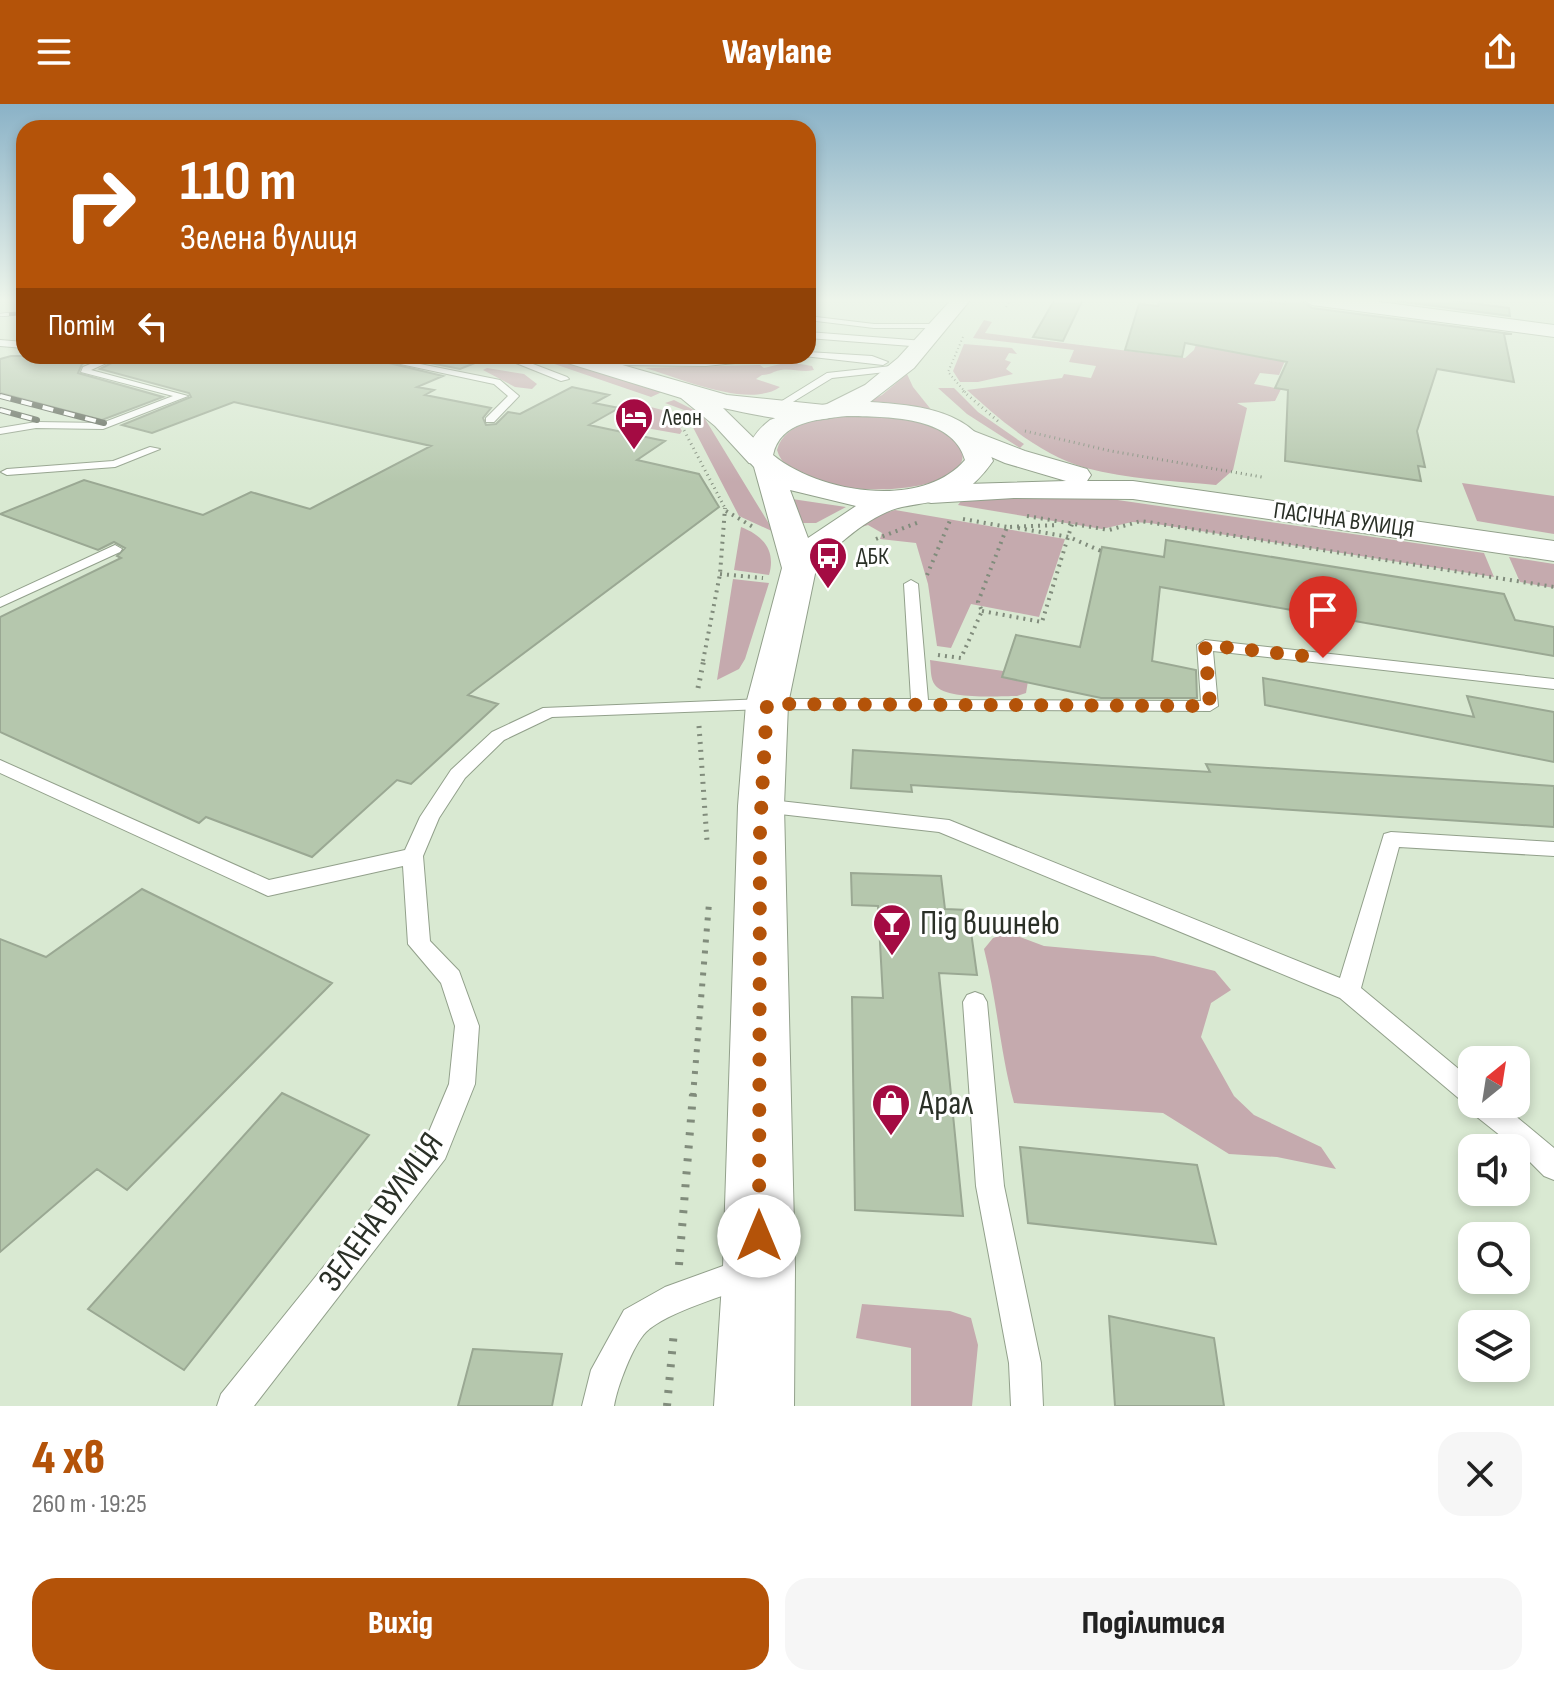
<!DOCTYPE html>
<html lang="uk">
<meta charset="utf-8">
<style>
:root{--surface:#fff;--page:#f6f6f6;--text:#222;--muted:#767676;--accent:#b45309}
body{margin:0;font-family:"Sofia Sans Condensed",sans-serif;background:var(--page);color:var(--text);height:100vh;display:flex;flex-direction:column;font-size:30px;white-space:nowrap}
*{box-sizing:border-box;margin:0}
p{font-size:26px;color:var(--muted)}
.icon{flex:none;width:44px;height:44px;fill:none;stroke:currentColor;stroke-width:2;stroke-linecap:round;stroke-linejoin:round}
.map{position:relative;height:1302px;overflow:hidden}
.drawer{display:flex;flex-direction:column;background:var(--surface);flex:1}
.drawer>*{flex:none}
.top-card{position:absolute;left:16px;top:16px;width:800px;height:244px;border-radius:24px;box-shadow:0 4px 12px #0003;background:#b45309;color:#fff;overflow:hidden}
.needle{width:52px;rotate:30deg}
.buttons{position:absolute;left:1458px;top:942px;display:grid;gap:16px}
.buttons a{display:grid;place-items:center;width:72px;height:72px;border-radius:16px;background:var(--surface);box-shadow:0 4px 12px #0003;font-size:40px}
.pin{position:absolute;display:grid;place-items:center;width:68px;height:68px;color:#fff;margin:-82px -34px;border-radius:50% 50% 50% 0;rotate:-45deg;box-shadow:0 0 8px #0007}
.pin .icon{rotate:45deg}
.me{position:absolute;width:88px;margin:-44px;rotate:0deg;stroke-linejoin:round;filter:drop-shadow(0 0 6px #0008)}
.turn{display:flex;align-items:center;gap:28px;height:168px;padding:0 32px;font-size:36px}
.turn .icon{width:104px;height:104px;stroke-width:2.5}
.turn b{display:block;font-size:56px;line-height:68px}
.then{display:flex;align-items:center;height:76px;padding:0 32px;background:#0003;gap:16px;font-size:30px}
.round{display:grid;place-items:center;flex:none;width:84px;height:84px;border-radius:24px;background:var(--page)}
.headline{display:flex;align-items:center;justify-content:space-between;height:136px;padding:0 32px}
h1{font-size:48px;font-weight:800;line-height:60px;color:var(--accent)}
.button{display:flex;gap:16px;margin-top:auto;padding:16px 32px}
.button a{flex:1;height:92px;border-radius:24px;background:var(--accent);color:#fff;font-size:32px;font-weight:800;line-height:92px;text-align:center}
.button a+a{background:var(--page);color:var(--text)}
header{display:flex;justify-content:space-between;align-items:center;height:104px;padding:0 32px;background:var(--accent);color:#fff;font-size:36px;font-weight:800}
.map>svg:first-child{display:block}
.green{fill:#c5aaae}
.building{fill:#b5c7ad;stroke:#9aa893;stroke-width:2}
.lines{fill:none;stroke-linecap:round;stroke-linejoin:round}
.service-casing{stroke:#92a08b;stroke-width:2}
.tertiary-casing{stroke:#92a08b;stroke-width:2}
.secondary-casing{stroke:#92a08b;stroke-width:2}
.primary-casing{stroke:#92a08b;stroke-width:2}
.path-far5{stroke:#818c7c;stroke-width:2;stroke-dasharray:1 3;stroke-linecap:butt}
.path-far4{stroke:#818c7c;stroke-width:3;stroke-dasharray:1 4;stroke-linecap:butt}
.path-far3{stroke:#818c7c;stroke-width:4;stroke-dasharray:2 5;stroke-linecap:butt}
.path-far2{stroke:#818c7c;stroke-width:5;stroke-dasharray:2 6;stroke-linecap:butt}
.path-far1{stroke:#818c7c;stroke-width:6;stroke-dasharray:3 8;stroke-linecap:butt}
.path{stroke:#818c7c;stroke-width:8;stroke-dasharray:3 10;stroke-linecap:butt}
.service{fill:#fff;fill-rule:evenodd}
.tertiary{fill:#fff;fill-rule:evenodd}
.secondary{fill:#fff;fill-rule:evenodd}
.primary{fill:#fff;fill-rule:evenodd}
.rail-far1-casing{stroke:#5b6356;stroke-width:4}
.rail-casing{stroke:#5b6356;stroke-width:6}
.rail-far1{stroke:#fff;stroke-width:3;stroke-dasharray:9;stroke-linecap:butt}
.rail{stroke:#fff;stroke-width:4;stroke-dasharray:11;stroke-linecap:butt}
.route{stroke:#b45309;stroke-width:14;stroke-dasharray:0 25.2}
.labels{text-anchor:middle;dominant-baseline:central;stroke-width:6;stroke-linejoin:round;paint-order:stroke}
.far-poi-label{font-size:24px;fill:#2a3027;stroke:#fff;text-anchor:start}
.far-street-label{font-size:24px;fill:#2a3027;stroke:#fff}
.near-poi-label{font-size:34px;fill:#2a3027;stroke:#fff;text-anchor:start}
.near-street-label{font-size:34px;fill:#2a3027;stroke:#fff}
</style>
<header><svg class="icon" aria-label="menu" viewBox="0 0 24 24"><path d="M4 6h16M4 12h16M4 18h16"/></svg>Waylane<svg class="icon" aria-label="share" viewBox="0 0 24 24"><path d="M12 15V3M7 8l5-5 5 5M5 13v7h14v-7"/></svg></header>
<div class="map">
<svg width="1554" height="1302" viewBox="0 0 1554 1302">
<rect width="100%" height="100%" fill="#d9e9d2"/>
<!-- green -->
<path class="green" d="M 984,216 L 992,218 L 985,229 L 1185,254 L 1194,246 L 1200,230 L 1287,252 L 1279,271 L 1260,269 L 1254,280 L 1281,285 L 1275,297 L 1237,299 L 1247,304 L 1233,366 L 1216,381 C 1174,377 1127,375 1086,364 C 1041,351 1001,317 967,286 L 1062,274 L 1064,270 L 1091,274 L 1096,262 L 1069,258 L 1074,246 L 973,234 Z
M 964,240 L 1012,244 L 1017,250 L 1009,249 L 1005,256 L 1011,258 L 1006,265 L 1013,270 L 978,278 L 960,278 L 953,267 Z
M 531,252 L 555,252 L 662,288 L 651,293 Z
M 789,258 L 812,262 L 814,266 C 802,269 792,264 781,266 C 773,267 771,271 762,271 L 756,275 L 780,283 C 749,305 680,274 645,264 L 760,261 L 764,264 Z
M 487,264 L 524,270 L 537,280 L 532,285 L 515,283 L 483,266 Z
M 907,270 L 913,283 L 933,308 L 863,300 L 882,291 Z
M 938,284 L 954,284 L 978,308 L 1024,340 L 1020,344 L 967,310 Z
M 674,296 L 702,310 L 774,428 L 739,412 L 684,306 L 665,299 Z
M 647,302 L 670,308 L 682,327 L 680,330 L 646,324 L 636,310 Z
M 849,311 C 880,312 945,311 961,345 C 967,358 956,367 945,373 C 910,393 789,392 777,346 C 785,317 823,314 849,311 Z
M 1462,379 L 1554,392 L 1554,430 L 1477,417 Z
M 1083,391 L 1484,449 L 1494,473 L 1150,419 L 1132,418 L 1102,425 L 958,401 L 965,392 Z
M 792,395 L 846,403 L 816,419 L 803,419 Z
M 895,406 L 1065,435 L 1039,513 L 971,500 L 951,544 L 937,542 L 928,480 L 916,439 L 880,435 L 882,429 L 868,421 L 852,426 L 859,417 Z
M 741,423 C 764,432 776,447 769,471 L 734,466 Z
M 1509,453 L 1554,460 L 1554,484 L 1520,478 Z
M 733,475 L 769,479 L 745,555 L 739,565 L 717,576 Z
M 930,556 L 1029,571 L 1026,589 L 1017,592 C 999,592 946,596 935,581 C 930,575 931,564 930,556 Z
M 1009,829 L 1044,842 L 1154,852 L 1215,867 L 1231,886 L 1211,899 L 1201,933 L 1234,992 L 1254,1011 L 1321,1043 L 1336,1065 L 1277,1053 L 1229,1050 L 1163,1009 L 1014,999 C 1000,948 997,896 984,845 L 993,834 Z
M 862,1200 L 950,1207 L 971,1214 L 978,1241 L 972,1302 L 911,1302 L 911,1244 L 856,1234 Z"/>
<!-- building -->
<path class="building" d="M 1055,195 L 1083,195 L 1063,237 L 1033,233 Z
M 1160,195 L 1251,195 L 1285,200 L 1285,195 L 1300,195 L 1312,204 L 1512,230 L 1504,230 L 1514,278 L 1437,265 L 1417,327 L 1425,363 L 1418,362 L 1421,377 L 1285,357 L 1288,286 L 1275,284 L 1287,258 L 1185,239 L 1182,253 L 1125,246 L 1139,200 L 1158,202 Z
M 1382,195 L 1439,195 L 1509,204 L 1510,212 Z
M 11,252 L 102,252 L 82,260 L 78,269 L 163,293 L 102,316 L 0,289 L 0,255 Z
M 125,252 L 252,255 L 360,252 L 443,272 L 417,283 L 434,286 L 425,291 L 491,304 L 483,314 L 486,321 L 496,320 L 508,308 L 520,310 L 572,283 L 609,291 L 594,299 L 619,304 L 589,321 L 665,337 L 637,356 L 699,370 L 719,403 L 468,591 L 498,600 L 411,680 L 397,676 L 312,753 L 206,713 L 199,719 L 0,628 L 0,513 L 121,454 L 117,452 L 125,444 L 114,438 L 98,446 L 0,410 L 84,376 L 203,411 L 251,388 L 310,405 L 431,342 L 234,298 L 152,329 L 122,321 L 191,293 L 189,289 L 100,265 Z
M 395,252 L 490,252 L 490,253 L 460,265 Z
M 1166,436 L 1504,490 L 1515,516 L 1554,523 L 1554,552 L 1160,483 L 1152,557 L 1196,566 L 1197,594 L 1101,594 L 1002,573 L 1016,531 L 1080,543 L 1102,443 L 1164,453 Z
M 1263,574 L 1474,613 L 1467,592 L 1554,608 L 1554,658 L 1265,601 Z
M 853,646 L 1210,668 L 1206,660 L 1554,682 L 1554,723 L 911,681 L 912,688 L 851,684 Z
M 851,769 L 941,772 L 945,805 L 968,806 L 977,871 L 939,869 L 963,1112 L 855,1106 L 852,893 L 883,894 L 878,802 L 852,801 Z
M 142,785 L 332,879 L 127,1086 L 97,1065 L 0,1148 L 0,835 L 46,853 Z
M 282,989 L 369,1031 L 184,1266 L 88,1205 Z
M 1020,1043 L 1197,1061 L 1216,1140 L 1028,1119 Z
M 1109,1212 L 1214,1234 L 1224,1302 L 1115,1302 Z
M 473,1245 L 562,1250 L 552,1302 L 458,1302 Z"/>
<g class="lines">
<defs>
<path id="service" d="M 808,212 L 874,220 L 939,220 L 943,222 L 939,224 L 874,224 L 808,216 Z
M 808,228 L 924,237 L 928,240 L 924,243 L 808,234 Z
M 0,236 L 24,238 L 24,244 L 0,242 Z
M 808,248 L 872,252 L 888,258 L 883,261 L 804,252 L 706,262 L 617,261 L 612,258 L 617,255 L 706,256 L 808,252 Z
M 110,252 L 122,252 L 91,266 L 188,292 L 103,325 L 36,324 L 0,330 L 0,324 L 36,318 L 102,319 L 173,292 L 81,268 L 83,263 Z
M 363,252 L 380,252 L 500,276 L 519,292 L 494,318 L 486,318 L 486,314 L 508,292 L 494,280 Z
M 512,252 L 567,273 L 569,275 L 561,277 L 501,253 Z
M 901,261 L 904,266 L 832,274 L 778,307 L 769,305 L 827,269 Z
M 150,343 L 160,345 L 115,363 L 7,371 L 1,368 L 7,365 L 113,357 Z
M 115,441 L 122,445 L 120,448 L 0,503 L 0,494 Z
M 911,476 L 918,480 L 928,596 L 1201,597 L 1197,541 L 1205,536 L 1554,575 L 1554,585 L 1213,547 L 1218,602 L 1210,607 L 767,605 L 552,613 L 504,636 L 465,674 L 439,714 L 423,752 L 430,837 L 459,867 L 479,922 L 475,980 L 445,1055 L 254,1302 L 217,1302 L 221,1290 L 425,1037 L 449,980 L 455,922 L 441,879 L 408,840 L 403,762 L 268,792 L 0,669 L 0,656 L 269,776 L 405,746 L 420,713 L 451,666 L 492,628 L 543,604 L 767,595 L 911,595 L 904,480 Z
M 761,695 L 949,716 L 1340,874 L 1384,730 L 1391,728 L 1554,738 L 1554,752 L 1399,743 L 1361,884 L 1472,976 L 1472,1000 L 1501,1000 L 1554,1044 L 1554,1076 L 1544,1072 L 1516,1044 L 1472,1009 L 1469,1003 L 1340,894 L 939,728 L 754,707 L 751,702 L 754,697 Z
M 975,888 L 983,891 L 987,898 L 1004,1082 L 1041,1259 L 1043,1302 L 1011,1302 L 1009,1259 L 976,1082 L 963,898 L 967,891 Z
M 745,1154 L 756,1158 L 760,1169 L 756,1180 C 727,1191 667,1208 646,1228 C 633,1241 617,1283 614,1302 L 582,1302 L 591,1266 L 624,1206 L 665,1183 Z"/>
<path id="tertiary" d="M 1303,195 L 1357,195 L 1554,221 L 1554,233 L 1312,201 Z"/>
<path id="secondary" d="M 558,252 L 591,252 L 727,291 L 825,301 L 834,303 L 837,308 L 834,313 C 800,322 756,311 723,304 L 773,353 L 769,359 L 759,361 L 749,359 L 715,322 L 681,294 L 561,257 Z
M 968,325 L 1025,347 L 1087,365 L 1091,371 L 1087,377 L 1133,377 L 1554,437 L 1554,457 L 1133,395 L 1014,394 L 931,399 L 921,396 L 916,390 L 921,384 L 931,381 L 1066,377 L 1005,359 L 959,339 L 955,333 L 959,327 Z"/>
<path id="primary" d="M 952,195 L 971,195 L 914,264 L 870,298 C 916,301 977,306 993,357 C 966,396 945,395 902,403 C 873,409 833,442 816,465 L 788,600 L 784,702 L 795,1164 L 794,1302 L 714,1302 L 723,1164 L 738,702 L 746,600 L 782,464 L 754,363 L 745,353 C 749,337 757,326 770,316 L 797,306 L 827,300 L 865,281 L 898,254 ZM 847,312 C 885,313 953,311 965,356 C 922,406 819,389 773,351 C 780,317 819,315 847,312 ZM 790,386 L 856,402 L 808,434 Z"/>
</defs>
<!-- service casing -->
<use href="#service" class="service-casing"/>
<!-- tertiary casing -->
<use href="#tertiary" class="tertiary-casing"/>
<!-- secondary casing -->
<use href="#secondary" class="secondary-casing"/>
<!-- primary casing -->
<use href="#primary" class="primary-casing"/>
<!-- path-far5 -->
<path class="path-far5" d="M 1006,203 L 1011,195
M 0,212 L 24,210
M 963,233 L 948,268 L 966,289"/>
<!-- path-far4 -->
<path class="path-far4" d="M 963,287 L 999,318
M 677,313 L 726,406
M 1025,327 L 1111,347 L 1262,373"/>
<!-- path-far3 -->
<path class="path-far3" d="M 726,407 L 755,424
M 1027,412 L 1109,426 L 1141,417 L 1554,483
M 963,415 L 1008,423
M 1018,424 L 1069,433 L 1101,447
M 876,435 L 919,418
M 720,470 L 763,474
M 927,471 L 951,414
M 982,507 L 1042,518 L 1072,420 L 1069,420
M 938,551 L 961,554 L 982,507 L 978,498 L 1007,423 L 1059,421
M 703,557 L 720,470 L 725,404"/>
<!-- path-far2 -->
<path class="path-far2" d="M 698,584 L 704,555
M 699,622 L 707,737"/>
<!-- path-far1 -->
<path class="path-far1" d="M 693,992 L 709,799"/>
<!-- path -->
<path class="path" d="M 679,1161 L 693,990
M 667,1302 L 674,1227"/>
<!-- service -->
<use href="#service" class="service"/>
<!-- tertiary -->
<use href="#tertiary" class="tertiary"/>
<!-- secondary -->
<use href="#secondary" class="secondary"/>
<!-- primary -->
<use href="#primary" class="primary"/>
<defs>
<path id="rail-far1" d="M 0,211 L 24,209"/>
<path id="rail" d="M 0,292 L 104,319
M 0,306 L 37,316"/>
</defs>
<!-- rail-far1 casing -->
<use href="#rail-far1" class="rail-far1-casing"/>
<!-- rail casing -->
<use href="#rail" class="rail-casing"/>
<!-- rail-far1 -->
<use href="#rail-far1" class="rail-far1"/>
<!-- rail -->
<use href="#rail" class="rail"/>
</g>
<!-- sky -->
<linearGradient id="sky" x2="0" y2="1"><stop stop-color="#8ab2c7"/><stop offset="0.52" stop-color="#eef5eb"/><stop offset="1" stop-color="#eef5eb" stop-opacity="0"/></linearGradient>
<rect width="1554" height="378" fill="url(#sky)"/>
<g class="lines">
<!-- route -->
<path class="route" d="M 759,1132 L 760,726 L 767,600 L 1210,602 L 1205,541 L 1323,554"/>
</g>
<!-- icons -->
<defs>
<symbol id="hotel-pin" viewBox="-11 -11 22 30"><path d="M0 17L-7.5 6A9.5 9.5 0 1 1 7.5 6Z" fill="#a40b43" stroke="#fff"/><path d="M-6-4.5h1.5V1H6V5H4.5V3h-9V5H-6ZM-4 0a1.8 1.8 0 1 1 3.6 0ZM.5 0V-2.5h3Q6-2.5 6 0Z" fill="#fff"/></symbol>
<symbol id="bus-pin" viewBox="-11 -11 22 30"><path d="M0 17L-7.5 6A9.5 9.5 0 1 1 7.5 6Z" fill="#a40b43" stroke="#fff"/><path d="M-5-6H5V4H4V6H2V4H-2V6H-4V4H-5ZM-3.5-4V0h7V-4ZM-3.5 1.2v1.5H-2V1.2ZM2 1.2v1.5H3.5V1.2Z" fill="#fff"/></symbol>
<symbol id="bar-pin" viewBox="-11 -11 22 30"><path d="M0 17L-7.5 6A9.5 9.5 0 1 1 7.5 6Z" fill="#a40b43" stroke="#fff"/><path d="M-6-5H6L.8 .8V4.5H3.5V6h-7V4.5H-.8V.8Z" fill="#fff"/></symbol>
<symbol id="shop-pin" viewBox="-11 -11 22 30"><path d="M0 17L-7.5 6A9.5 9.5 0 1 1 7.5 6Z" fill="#a40b43" stroke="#fff"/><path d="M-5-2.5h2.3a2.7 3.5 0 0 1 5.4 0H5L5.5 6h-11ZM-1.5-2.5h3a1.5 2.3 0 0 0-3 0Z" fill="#fff"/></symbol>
</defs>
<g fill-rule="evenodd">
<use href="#hotel-pin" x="612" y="291" width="44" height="60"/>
<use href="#bus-pin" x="806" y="430" width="44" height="60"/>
<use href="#bar-pin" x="870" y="797" width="44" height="60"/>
<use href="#shop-pin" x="869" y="977" width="44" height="60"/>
</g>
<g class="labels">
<!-- far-poi labels -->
<g class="far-poi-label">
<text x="662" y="313">Леон</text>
<text x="856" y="452">ДБК</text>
</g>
<!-- far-street labels -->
<g class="far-street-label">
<text transform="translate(1344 416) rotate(8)">ПАСІЧНА ВУЛИЦЯ</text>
</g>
<!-- near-poi labels -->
<g class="near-poi-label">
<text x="920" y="819">Під вишнею</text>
<text x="919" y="999">Арал</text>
</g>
<!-- near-street labels -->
<g class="near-street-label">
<text transform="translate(381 1108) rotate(-54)">ЗЕЛЕНА ВУЛИЦЯ</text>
</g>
</g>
</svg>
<div class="buttons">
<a><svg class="needle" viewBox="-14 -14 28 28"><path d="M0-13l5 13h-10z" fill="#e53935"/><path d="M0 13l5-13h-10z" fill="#767676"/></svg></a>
<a><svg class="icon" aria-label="sound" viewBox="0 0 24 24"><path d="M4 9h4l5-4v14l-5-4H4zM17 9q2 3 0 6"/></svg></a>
<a><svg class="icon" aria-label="search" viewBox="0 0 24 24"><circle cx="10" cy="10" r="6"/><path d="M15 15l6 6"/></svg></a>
<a><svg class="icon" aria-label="layers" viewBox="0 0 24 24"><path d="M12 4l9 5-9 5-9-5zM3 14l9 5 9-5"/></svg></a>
</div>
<div class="pin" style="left:1323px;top:554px;background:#d93025"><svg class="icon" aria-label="arrive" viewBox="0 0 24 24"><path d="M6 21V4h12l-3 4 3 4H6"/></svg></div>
<svg class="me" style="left:759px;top:1132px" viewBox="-20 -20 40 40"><circle r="19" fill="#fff"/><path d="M0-13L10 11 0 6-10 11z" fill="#b45309"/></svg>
<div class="top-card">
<div class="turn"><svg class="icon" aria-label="right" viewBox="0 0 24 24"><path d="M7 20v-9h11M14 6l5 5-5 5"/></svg><div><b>110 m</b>Зелена вулиця</div></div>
<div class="then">Потім<svg class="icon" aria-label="left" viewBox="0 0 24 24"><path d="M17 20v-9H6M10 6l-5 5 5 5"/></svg></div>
</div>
</div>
<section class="drawer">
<div class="headline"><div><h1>4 хв</h1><p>260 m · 19:25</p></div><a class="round"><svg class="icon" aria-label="close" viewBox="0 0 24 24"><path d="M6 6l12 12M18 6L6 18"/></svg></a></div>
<div class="button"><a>Вихід</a><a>Поділитися</a></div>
</section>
